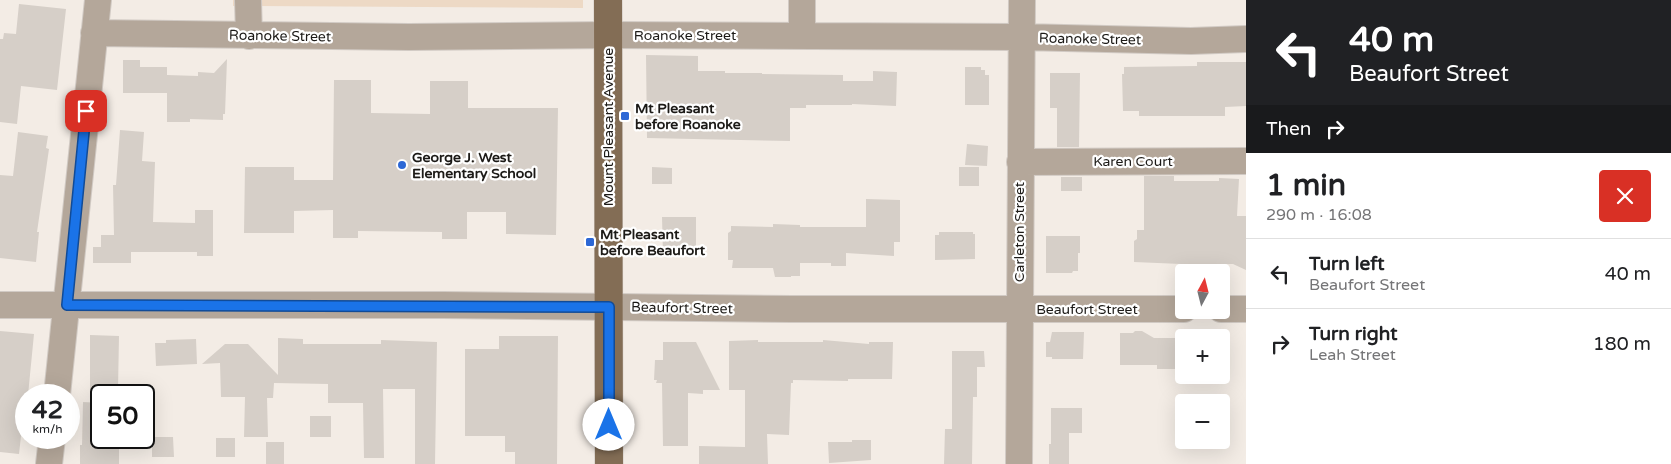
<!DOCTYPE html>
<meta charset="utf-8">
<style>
:root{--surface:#fff;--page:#f2f2f2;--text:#202124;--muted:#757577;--line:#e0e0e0}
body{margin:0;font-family:"Varela Round",sans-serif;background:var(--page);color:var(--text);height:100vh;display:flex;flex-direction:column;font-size:19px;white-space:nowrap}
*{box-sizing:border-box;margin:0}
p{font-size:16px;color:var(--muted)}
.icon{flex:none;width:28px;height:28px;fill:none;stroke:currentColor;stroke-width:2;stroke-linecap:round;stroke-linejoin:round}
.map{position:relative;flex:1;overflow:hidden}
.drawer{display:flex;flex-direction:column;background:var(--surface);width:425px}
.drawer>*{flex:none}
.banner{background:#202124;color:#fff;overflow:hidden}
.needle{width:32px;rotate:7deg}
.tools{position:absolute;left:1175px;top:264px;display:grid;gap:10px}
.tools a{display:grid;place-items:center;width:55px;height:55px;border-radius:5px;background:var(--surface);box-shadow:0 5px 20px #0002;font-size:25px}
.speed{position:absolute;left:15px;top:384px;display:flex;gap:10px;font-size:25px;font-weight:700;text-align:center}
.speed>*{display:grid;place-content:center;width:65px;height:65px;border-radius:50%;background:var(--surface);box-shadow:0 5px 20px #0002;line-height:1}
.speed small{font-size:12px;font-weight:400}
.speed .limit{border:2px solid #111;border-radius:8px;background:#fff;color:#111}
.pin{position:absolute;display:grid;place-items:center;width:42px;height:42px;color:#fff;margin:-21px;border-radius:10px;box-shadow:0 2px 8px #0006}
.me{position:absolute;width:55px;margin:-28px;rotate:0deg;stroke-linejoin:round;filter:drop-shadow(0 0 4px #0008)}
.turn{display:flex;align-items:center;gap:18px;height:105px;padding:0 20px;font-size:22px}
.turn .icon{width:65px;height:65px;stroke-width:2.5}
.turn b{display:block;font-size:35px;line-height:42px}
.then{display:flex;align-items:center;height:48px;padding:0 20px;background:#0003;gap:10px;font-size:19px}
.round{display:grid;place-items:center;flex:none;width:52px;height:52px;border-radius:5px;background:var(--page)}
.summary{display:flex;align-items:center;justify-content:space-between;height:85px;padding:0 20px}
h1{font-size:30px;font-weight:800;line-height:38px}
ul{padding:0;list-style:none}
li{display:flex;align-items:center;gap:15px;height:70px;padding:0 20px;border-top:1px solid var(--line)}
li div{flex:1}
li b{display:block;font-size:19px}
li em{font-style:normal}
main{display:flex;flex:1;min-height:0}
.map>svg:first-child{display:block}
.green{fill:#edd9c5}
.building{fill:#d6cfc8}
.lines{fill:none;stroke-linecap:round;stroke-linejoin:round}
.minor-casing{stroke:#d1cac4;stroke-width:28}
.major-casing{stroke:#d1cac4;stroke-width:29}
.minor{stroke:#b4a79a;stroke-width:26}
.major{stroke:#836d55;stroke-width:28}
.route-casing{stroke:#114b97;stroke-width:12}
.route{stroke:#1a73e8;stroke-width:9}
.poi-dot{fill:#2c67d5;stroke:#fff;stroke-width:2}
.labels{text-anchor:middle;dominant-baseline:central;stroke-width:4.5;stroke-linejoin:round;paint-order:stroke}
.street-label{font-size:14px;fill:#1c1a17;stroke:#fff}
.poi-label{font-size:14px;font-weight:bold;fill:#1c1a17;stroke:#fff;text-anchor:start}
</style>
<main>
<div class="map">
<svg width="1246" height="464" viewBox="0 0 1246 464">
<rect width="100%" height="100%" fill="#f3ece5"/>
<!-- green -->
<path class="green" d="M 233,0 L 583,0 L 583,8 L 233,6 Z"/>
<!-- building -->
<path class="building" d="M 19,4 L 66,9 L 57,90 L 21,86 L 17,124 L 0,122 L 0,39 L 3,39 L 4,33 L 16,34 Z
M 646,55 L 698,56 L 698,71 L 725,71 L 725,73 L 762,73 L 762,74 L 843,75 L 843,81 L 873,81 L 873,71 L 897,72 L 896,106 L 852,104 L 852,105 L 806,105 L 806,108 L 790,108 L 790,141 L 647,138 Z
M 227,59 L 225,114 L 223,114 L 223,120 L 190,119 L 190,122 L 167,122 L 167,93 L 123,93 L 123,60 L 140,60 L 140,67 L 167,67 L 167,75 L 198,76 L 198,72 L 214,73 Z
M 1197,62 L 1246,62 L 1246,106 L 1225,107 L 1225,116 L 1139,116 L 1139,111 L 1123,111 L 1122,74 L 1124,74 L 1124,67 L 1197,66 Z
M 965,67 L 981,67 L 981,70 L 985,70 L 985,75 L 989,75 L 989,105 L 965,105 Z
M 1050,73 L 1080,73 L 1079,147 L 1057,147 L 1057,108 L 1050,108 Z
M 334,80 L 371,80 L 371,113 L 430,114 L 430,81 L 468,81 L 468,108 L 558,108 L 556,235 L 506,234 L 506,212 L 467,212 L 467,239 L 442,239 L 442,232 L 358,231 L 358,238 L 333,238 L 333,210 L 294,211 L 294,233 L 244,233 L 245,167 L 294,167 L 294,180 L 333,180 Z
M 120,130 L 144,132 L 142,161 L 155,162 L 153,222 L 195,223 L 195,210 L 213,210 L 213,256 L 197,256 L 197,252 L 131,252 L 131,263 L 93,263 L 93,247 L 101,247 L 101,235 L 114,235 L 113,185 L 116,185 Z
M 18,132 L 48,136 L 46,148 L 49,149 L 37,232 L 39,232 L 36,262 L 0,258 L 0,175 L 13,176 Z
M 967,144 L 988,146 L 987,166 L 965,165 Z
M 652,167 L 672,168 L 672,184 L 652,184 Z
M 959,167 L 979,167 L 979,186 L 959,186 Z
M 1144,176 L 1174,176 L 1174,181 L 1219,181 L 1219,178 L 1239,179 L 1237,216 L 1246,216 L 1246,270 L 1233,264 L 1197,264 L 1197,269 L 1180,269 L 1181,264 L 1134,262 L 1134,241 L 1137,239 L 1137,230 L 1144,230 Z
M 1061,177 L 1082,177 L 1082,191 L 1061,191 Z
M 866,199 L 900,200 L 900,242 L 894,242 L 894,256 L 846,253 L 846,266 L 831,266 L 831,263 L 800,263 L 800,276 L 791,276 L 791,277 L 775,277 L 773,268 L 732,268 L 733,260 L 728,260 L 728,233 L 731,231 L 731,226 L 773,227 L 773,224 L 800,225 L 800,227 L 866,227 Z
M 662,217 L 696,217 L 696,250 L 694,250 L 695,255 L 663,255 Z
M 939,232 L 973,232 L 973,234 L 975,234 L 975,259 L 935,260 L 935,235 L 939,235 Z
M 1046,236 L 1080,236 L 1080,253 L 1078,253 L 1078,271 L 1073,271 L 1072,273 L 1046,273 Z
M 0,331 L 34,334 L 28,395 L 26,395 L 26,409 L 24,409 L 19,454 L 0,452 Z
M 1135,331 L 1142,331 L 1154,338 L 1183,338 L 1183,369 L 1157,369 L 1157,365 L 1120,365 L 1120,333 L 1133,333 Z
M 1052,332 L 1084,332 L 1083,359 L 1052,359 L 1052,357 L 1046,357 L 1046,342 L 1050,342 Z
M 90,335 L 119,336 L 118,389 L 90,389 Z
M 499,336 L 558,336 L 557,464 L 515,464 L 515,452 L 505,452 L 505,436 L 465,436 L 465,349 L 499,349 Z
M 278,338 L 303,339 L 303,344 L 381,344 L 381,340 L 437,342 L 435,464 L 415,464 L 415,389 L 383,389 L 384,458 L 364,458 L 363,403 L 328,403 L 328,384 L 274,383 L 273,398 L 267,398 L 268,437 L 244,437 L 245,397 L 221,397 L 220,363 L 202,364 L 225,344 L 248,344 L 278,375 Z
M 196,339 L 197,364 L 156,366 L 155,343 L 166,343 L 166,340 Z
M 758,340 L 758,342 L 823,342 L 823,340 L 869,344 L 869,342 L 893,342 L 892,379 L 848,379 L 848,381 L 793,380 L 793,383 L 791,383 L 789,435 L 767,434 L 768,464 L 699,464 L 699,446 L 745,447 L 745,390 L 729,390 L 729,341 Z
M 663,342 L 696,342 L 720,390 L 703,390 L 703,394 L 688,393 L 688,446 L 663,446 L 662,383 L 656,383 L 657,380 L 654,380 L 655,360 L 663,360 Z
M 952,351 L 984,351 L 985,367 L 977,367 L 977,397 L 973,397 L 972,464 L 944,464 L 945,429 L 952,429 Z
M 83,402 L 101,403 L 101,445 L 119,445 L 119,464 L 80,464 L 80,445 L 82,445 Z
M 1051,408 L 1082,408 L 1082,433 L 1069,433 L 1069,464 L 1049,464 L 1049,444 L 1051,444 Z
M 310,416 L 331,416 L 331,437 L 310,437 Z
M 152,437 L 173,437 L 174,457 L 152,457 Z
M 216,438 L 235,438 L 235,457 L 216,457 Z
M 852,440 L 871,440 L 871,460 L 829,463 L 828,442 L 852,442 Z
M 266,442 L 284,442 L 284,464 L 266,464 Z"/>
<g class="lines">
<defs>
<path id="minor" d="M 248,0 L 249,36
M 802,0 L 802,36
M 94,33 L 409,37 L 608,35 L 1022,37 L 1191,41 L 1246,39
M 1020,162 L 1246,161
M 0,305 L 443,305 L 792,309 L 1184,309
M 1221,309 L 1246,309
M 57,395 L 98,0
M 49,464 L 52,438
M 1019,464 L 1022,0"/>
<path id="major" d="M 608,0 L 609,464"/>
</defs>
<!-- minor casing -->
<use href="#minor" class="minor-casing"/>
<!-- major casing -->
<use href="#major" class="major-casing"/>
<!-- minor -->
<use href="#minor" class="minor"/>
<!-- major -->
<use href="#major" class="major"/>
</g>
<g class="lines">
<defs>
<path id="route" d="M 86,111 L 67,305 L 609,307 L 609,425"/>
</defs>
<!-- route casing -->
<use href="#route" class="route-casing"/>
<!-- route -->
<use href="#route" class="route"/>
</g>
<!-- markers -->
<g class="poi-dot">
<rect x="620" y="111" width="10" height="10" rx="2.5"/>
<circle cx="402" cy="165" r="5"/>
<rect x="585" y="237" width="10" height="10" rx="2.5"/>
</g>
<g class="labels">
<!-- street labels -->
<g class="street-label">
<text x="685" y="35">Roanoke Street</text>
<text transform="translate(280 36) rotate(1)">Roanoke Street</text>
<text transform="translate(1090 39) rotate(1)">Roanoke Street</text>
<text transform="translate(608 127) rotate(-90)">Mount Pleasant Avenue</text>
<text x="1133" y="161">Karen Court</text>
<text transform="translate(1019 232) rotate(-90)">Carleton Street</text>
<text transform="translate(682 308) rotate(1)">Beaufort Street</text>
<text x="1087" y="309">Beaufort Street</text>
</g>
<!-- poi labels -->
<g class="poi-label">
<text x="635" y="108">Mt Pleasant<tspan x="635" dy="16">before Roanoke</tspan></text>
<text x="412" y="157">George J. West<tspan x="412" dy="16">Elementary School</tspan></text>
<text x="600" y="234">Mt Pleasant<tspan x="600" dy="16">before Beaufort</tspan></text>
</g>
</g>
</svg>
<div class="tools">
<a><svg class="needle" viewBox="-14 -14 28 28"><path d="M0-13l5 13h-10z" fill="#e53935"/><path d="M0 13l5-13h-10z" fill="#757577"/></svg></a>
<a>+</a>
<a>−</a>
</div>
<div class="speed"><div>42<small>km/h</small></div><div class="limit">50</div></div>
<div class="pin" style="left:86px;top:111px;background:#d93025"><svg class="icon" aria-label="arrive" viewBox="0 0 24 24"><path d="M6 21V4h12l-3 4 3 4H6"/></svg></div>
<svg class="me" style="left:609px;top:425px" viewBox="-20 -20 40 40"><circle r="19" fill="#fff"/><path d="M0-13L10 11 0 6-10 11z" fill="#1a73e8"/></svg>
</div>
<section class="drawer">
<div class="banner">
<div class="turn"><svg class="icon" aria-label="left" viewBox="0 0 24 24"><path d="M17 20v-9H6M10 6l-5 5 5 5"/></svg><div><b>40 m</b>Beaufort Street</div></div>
<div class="then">Then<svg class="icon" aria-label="right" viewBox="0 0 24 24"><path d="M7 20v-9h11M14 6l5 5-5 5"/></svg></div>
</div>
<div class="summary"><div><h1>1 min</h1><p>290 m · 16:08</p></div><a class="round" style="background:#d93025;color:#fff"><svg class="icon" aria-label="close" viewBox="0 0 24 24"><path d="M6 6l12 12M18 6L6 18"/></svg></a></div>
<ul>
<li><svg class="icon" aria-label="left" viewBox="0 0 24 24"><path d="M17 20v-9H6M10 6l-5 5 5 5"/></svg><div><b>Turn left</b><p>Beaufort Street</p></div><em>40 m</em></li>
<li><svg class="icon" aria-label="right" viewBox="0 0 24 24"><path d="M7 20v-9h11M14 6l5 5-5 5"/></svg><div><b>Turn right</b><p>Leah Street</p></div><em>180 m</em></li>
</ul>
</section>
</main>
